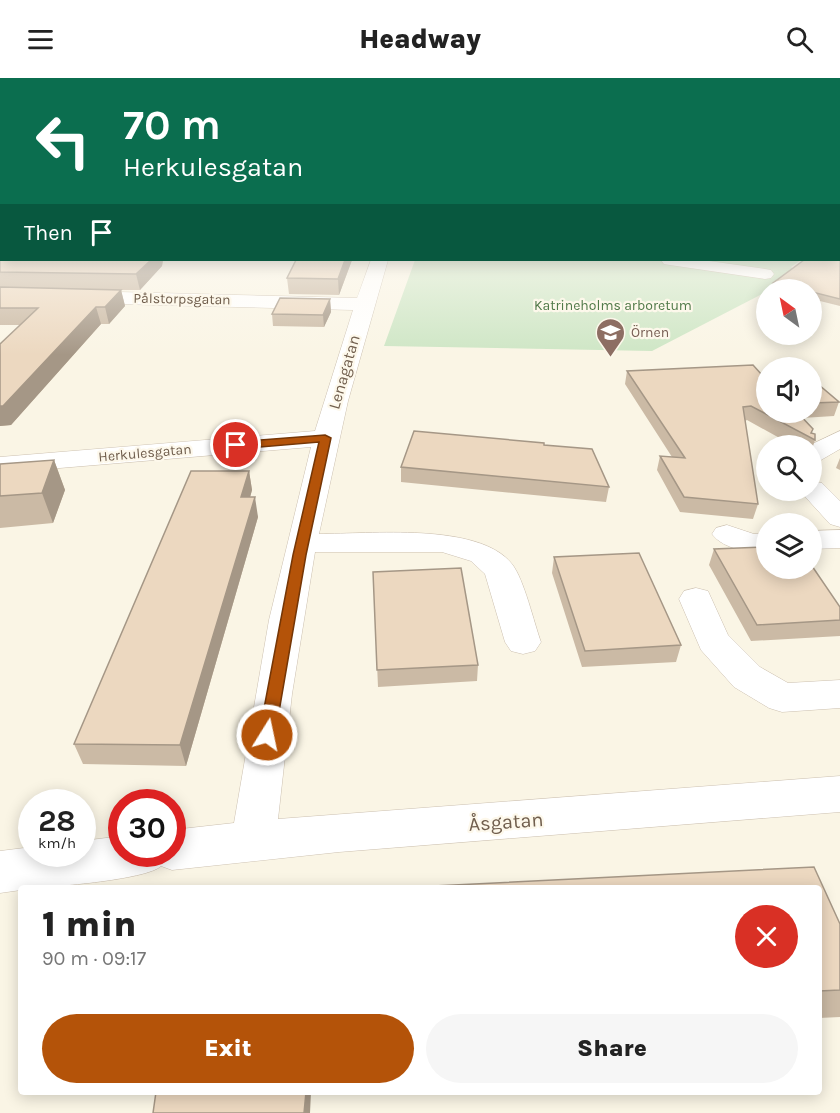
<!DOCTYPE html>
<meta charset="utf-8">
<style>
:root{--surface:#fff;--page:#f6f6f6;--text:#222;--muted:#767676;--accent:#b45309}
body{margin:0;font-family:Karla,sans-serif;background:var(--page);color:var(--text);height:100vh;display:flex;flex-direction:column;font-size:22px;white-space:nowrap}
*{box-sizing:border-box;margin:0}
p{font-size:20px;color:var(--muted)}
.icon{flex:none;width:33px;height:33px;fill:none;stroke:currentColor;stroke-width:2;stroke-linecap:round;stroke-linejoin:round}
.map{position:relative;flex:1;overflow:hidden}
.details{position:absolute;left:18px;top:807px;width:804px;height:210px;display:flex;flex-direction:column;background:var(--surface);border-radius:6px;box-shadow:0 3px 15px #0003}
.details>*{flex:none}
.hud{position:absolute;left:0px;top:0px;width:840px;height:183px;box-shadow:0 3px 15px #0003;background:#0b6e4f;color:#fff;overflow:hidden}
.needle{width:39px;rotate:327deg}
.buttons{position:absolute;left:756px;top:201px;display:grid;gap:12px}
.buttons a{display:grid;place-items:center;width:66px;height:66px;border-radius:50%;background:var(--surface);box-shadow:0 3px 15px #0003;font-size:30px}
.speed{position:absolute;left:18px;top:711px;display:flex;gap:12px;font-size:30px;font-weight:700;text-align:center}
.speed>*{display:grid;place-content:center;width:78px;height:78px;border-radius:50%;background:var(--surface);box-shadow:0 3px 15px #0003;line-height:1}
.speed small{font-size:15px;font-weight:400}
.speed .limit{border:9px solid #d22;background:#fff;color:#111}
.pin{position:absolute;display:grid;place-items:center;width:51px;height:51px;color:#fff;margin:-26px;border:3px solid #fff;border-radius:50%;box-shadow:0 2px 6px #0007}
.me{position:absolute;width:66px;margin:-33px;rotate:10deg;stroke-linejoin:round;filter:drop-shadow(0 0 4px #0008)}
.turn{display:flex;align-items:center;gap:21px;height:126px;padding:0 24px;font-size:27px}
.turn .icon{width:78px;height:78px;stroke-width:2.5}
.turn b{display:block;font-size:42px;line-height:51px}
.then{display:flex;align-items:center;height:57px;padding:0 24px;background:#0003;gap:12px;font-size:22px}
.round{display:grid;place-items:center;flex:none;width:63px;height:63px;border-radius:32px;background:var(--page)}
.head{display:flex;align-items:center;justify-content:space-between;height:102px;padding:0 24px}
h1{font-size:36px;font-weight:800;line-height:45px}
.action{display:flex;gap:12px;margin-top:auto;padding:12px 24px}
.action a{flex:1;height:69px;border-radius:36px;background:var(--accent);color:#fff;font-size:24px;font-weight:800;line-height:69px;text-align:center}
.action a+a{background:var(--page);color:var(--text)}
header{display:flex;justify-content:space-between;align-items:center;height:78px;padding:0 24px;background:var(--surface);font-size:27px;font-weight:800}
.map>svg:first-child{display:block}
.green{fill:#cee6c5}
.lines{fill:none;stroke-linecap:round;stroke-linejoin:round}
.minor-casing{stroke:#ccc0b0;stroke-width:1}
.minor{fill:#fff;fill-rule:evenodd}
.wall{fill:#cbbaa5}
.shaded-wall{fill:#a59786}
.building{fill:#ecd8c0;stroke:#a59786;stroke-width:1.5}
.route{fill:#b45309;stroke:#753606;stroke-width:1.5}
.labels{text-anchor:middle;dominant-baseline:central;stroke-width:4.5;stroke-linejoin:round;paint-order:stroke}
.far-street-label{font-size:14px;fill:#705e4d;stroke:#fdf8eb}
.far-park-label{font-size:14px;fill:#517a49;stroke:#fdf8eb}
.far-education-label{font-size:14px;fill:#785e54;stroke:#fdf8eb;text-anchor:start}
.street-label{font-size:16px;fill:#705e4d;stroke:#fdf8eb}
.near-street-label{font-size:20px;fill:#705e4d;stroke:#fdf8eb}
</style>
<header><svg class="icon" aria-label="menu" viewBox="0 0 24 24"><path d="M4 6h16M4 12h16M4 18h16"/></svg>Headway<svg class="icon" aria-label="search" viewBox="0 0 24 24"><circle cx="10" cy="10" r="6"/><path d="M15 15l6 6"/></svg></header>
<div class="map">
<svg width="840" height="1035" viewBox="0 0 840 1035">
<rect width="100%" height="100%" fill="#faf5e5"/>
<!-- green -->
<path class="green" d="M 415,182 L 801,182 L 791,189 L 796,192 L 771,211 L 766,212 L 766,214 L 652,273 L 384,268 Z"/>
<g class="lines">
<defs>
<path id="minor" d="M 838,148 L 840,148 L 840,158 L 838,158 Z
M 371,182 L 388,182 L 348,323 L 319,456 C 369,456 479,444 512,486 C 524,501 534,545 541,564 L 535,573 L 523,576 L 511,573 L 505,564 L 485,496 L 471,483 L 442,474 L 315,474 L 292,616 L 278,741 L 840,698 L 840,734 L 339,774 L 172,792 L 161,788 C 147,802 45,810 21,810 L 21,812 L 0,815 L 0,773 L 32,769 L 32,776 L 82,776 L 82,763 L 122,758 L 122,776 L 172,776 L 172,752 L 234,745 L 269,542 L 311,369 L 0,395 L 0,379 L 315,353 L 353,232 L 0,223 L 0,211 L 357,220 Z
M 661,182 L 702,182 L 765,191 L 771,192 L 774,196 L 771,200 L 765,201 L 670,187 L 664,186 Z
M 840,353 L 840,371 L 821,382 L 812,384 L 812,368 L 808,368 Z
M 812,403 L 822,405 L 840,423 L 840,449 L 830,446 L 799,412 L 812,412 Z
M 727,447 L 754,456 L 766,455 L 766,473 C 749,475 723,471 712,456 L 716,450 Z
M 840,452 L 840,470 L 812,471 L 812,453 Z
M 696,510 L 708,513 L 728,557 L 760,589 L 788,605 L 840,602 L 840,630 L 782,634 L 769,630 L 734,609 L 701,572 L 679,521 L 684,513 Z"/>
</defs>
<!-- minor casing -->
<use href="#minor" class="minor-casing"/>
<!-- minor -->
<use href="#minor" class="minor"/>
</g>
<!-- wall -->
<path class="wall" d="M 0,132 L 2,182 L 163,182 L 162,188 L 140,212 L 102,212 L 121,212 L 125,228 L 109,246 L 101,246 L 11,347 L 0,348 L 0,266 L 20,247 L 0,247 Z
M 840,174 L 840,228 L 812,221 L 812,212 L 771,212 L 773,205 Z
M 352,182 L 339,217 L 289,216 L 287,200 Z
M 330,221 L 331,234 L 324,249 L 273,248 L 272,236 Z
M 627,293 L 762,297 L 766,334 L 812,334 L 812,301 L 839,324 L 834,338 L 802,340 L 815,362 L 812,371 L 812,368 L 794,368 L 747,342 L 745,343 L 758,426 L 753,441 L 680,434 L 657,392 L 660,378 L 672,379 L 625,306 Z
M 544,367 L 609,409 L 606,424 L 401,404 L 401,389 Z
M 840,380 L 840,392 L 836,390 Z
M 54,382 L 65,412 L 53,445 L 0,450 L 0,386 Z
M 249,393 L 252,412 L 250,419 L 258,439 L 186,688 L 83,686 L 74,666 Z
M 714,471 L 840,529 L 840,558 L 751,563 L 709,487 Z
M 554,479 L 681,567 L 676,584 L 582,589 L 552,495 Z
M 373,494 L 478,587 L 477,603 L 378,609 Z
M 819,810 L 840,846 L 840,939 L 819,940 Z"/>
<!-- shaded-wall -->
<path class="shaded-wall" d="M 151,182 L 163,182 L 162,188 L 140,212 L 136,196 Z
M 345,182 L 352,182 L 339,217 L 338,201 Z
M 121,212 L 125,228 L 109,246 L 105,229 Z
M 330,221 L 331,234 L 324,249 L 323,237 Z
M 96,229 L 101,246 L 11,347 L 0,348 L 0,328 Z
M 54,382 L 65,412 L 53,445 L 42,415 Z
M 249,393 L 252,412 L 245,438 L 241,419 Z
M 255,419 L 258,439 L 186,688 L 180,667 Z
M 306,1014 L 311,1014 L 310,1035 L 304,1035 Z"/>
<!-- building -->
<path class="building" d="M 0,132 L 2,132 L 2,182 L 151,182 L 136,196 L 0,194 Z
M 838,174 L 840,174 L 840,221 L 812,214 L 812,212 L 800,212 L 773,205 L 804,182 L 838,182 Z
M 296,182 L 345,182 L 338,201 L 287,200 Z
M 0,209 L 121,212 L 105,229 L 96,229 L 3,328 L 0,328 L 0,266 L 38,230 L 0,230 Z
M 280,220 L 330,221 L 323,237 L 272,236 Z
M 753,287 L 762,297 L 766,297 L 766,334 L 797,334 L 813,351 L 811,355 L 815,356 L 815,362 L 751,328 L 743,329 L 758,426 L 684,419 L 660,378 L 685,380 L 627,293 Z
M 812,301 L 839,324 L 812,325 Z
M 414,353 L 544,365 L 544,367 L 592,371 L 609,409 L 401,389 Z
M 54,382 L 42,415 L 0,418 L 0,386 Z
M 191,393 L 249,393 L 241,419 L 255,419 L 180,667 L 74,666 Z
M 766,469 L 766,490 L 812,490 L 812,488 L 840,529 L 840,542 L 757,547 L 714,471 Z
M 639,475 L 681,567 L 585,573 L 554,479 Z
M 461,490 L 478,587 L 377,592 L 373,494 Z
M 814,789 L 840,846 L 840,912 L 819,913 L 819,810 L 434,810 L 434,808 Z
M 156,1014 L 306,1014 L 304,1035 L 153,1035 Z"/>
<!-- sky -->
<linearGradient id="sky" x2="0" y2="1"><stop stop-color="#96c2e5"/><stop offset="0.48" stop-color="#fdfaf3"/><stop offset="1" stop-color="#fdfaf3" stop-opacity="0"/></linearGradient>
<rect width="840" height="277" fill="url(#sky)"/>
<!-- route -->
<path class="route" d="M 325,357 L 331,360 L 306,477 L 275,657 L 273,661 L 267,663 L 261,661 L 259,657 L 293,477 L 319,364 L 236,371 L 230,367 L 236,364 Z"/>
<!-- icons -->
<defs>
<symbol id="school-pin" viewBox="-11 -11 22 30"><path d="M0 17L-7.5 6A9.5 9.5 0 1 1 7.5 6Z" fill="#8d6e63" stroke="#fdf8eb"/><path d="M0-5L7-2L0 1L-7-2ZM-4 1L0 2.5L4 1V4Q0 6-4 4Z" fill="#fff"/></symbol>
</defs>
<g fill-rule="evenodd">
<use href="#school-pin" x="594" y="238" width="33" height="45"/>
</g>
<g class="labels">
<!-- far-street labels -->
<g class="far-street-label">
<text transform="translate(182 221) rotate(1)">Pålstorpsgatan</text>
<text transform="translate(145 375) rotate(-5)">Herkulesgatan</text>
</g>
<!-- far-park labels -->
<g class="far-park-label">
<text x="613" y="227">Katrineholms arboretum</text>
</g>
<!-- far-education labels -->
<g class="far-education-label">
<text x="631" y="254">Örnen</text>
</g>
<!-- street labels -->
<g class="street-label">
<text transform="translate(344 294) rotate(-74)">Lenagatan</text>
</g>
<!-- near-street labels -->
<g class="near-street-label">
<text transform="translate(506 744) rotate(-4)">Åsgatan</text>
</g>
</g>
</svg>
<div class="buttons">
<a><svg class="needle" viewBox="-14 -14 28 28"><path d="M0-13l5 13h-10z" fill="#e53935"/><path d="M0 13l5-13h-10z" fill="#767676"/></svg></a>
<a><svg class="icon" aria-label="sound" viewBox="0 0 24 24"><path d="M4 9h4l5-4v14l-5-4H4zM17 9q2 3 0 6"/></svg></a>
<a><svg class="icon" aria-label="search" viewBox="0 0 24 24"><circle cx="10" cy="10" r="6"/><path d="M15 15l6 6"/></svg></a>
<a><svg class="icon" aria-label="layers" viewBox="0 0 24 24"><path d="M12 4l9 5-9 5-9-5zM3 14l9 5 9-5"/></svg></a>
</div>
<div class="speed"><div>28<small>km/h</small></div><div class="limit">30</div></div>
<div class="pin" style="left:236px;top:367px;background:#d93025"><svg class="icon" aria-label="arrive" viewBox="0 0 24 24"><path d="M6 21V4h12l-3 4 3 4H6"/></svg></div>
<svg class="me" style="left:267px;top:657px" viewBox="-20 -20 40 40"><circle r="17" fill="#b45309" stroke="#fff" stroke-width="3"/><path d="M0-11L8 9 0 5-8 9z" fill="#fff"/></svg>
<div class="hud">
<div class="turn"><svg class="icon" aria-label="left" viewBox="0 0 24 24"><path d="M17 20v-9H6M10 6l-5 5 5 5"/></svg><div><b>70 m</b>Herkulesgatan</div></div>
<div class="then">Then<svg class="icon" aria-label="arrive" viewBox="0 0 24 24"><path d="M6 21V4h12l-3 4 3 4H6"/></svg></div>
</div>
<section class="details">
<div class="head"><div><h1>1 min</h1><p>90 m · 09:17</p></div><a class="round" style="background:#d93025;color:#fff"><svg class="icon" aria-label="close" viewBox="0 0 24 24"><path d="M6 6l12 12M18 6L6 18"/></svg></a></div>
<div class="action"><a>Exit</a><a>Share</a></div>
</section>
</div>
